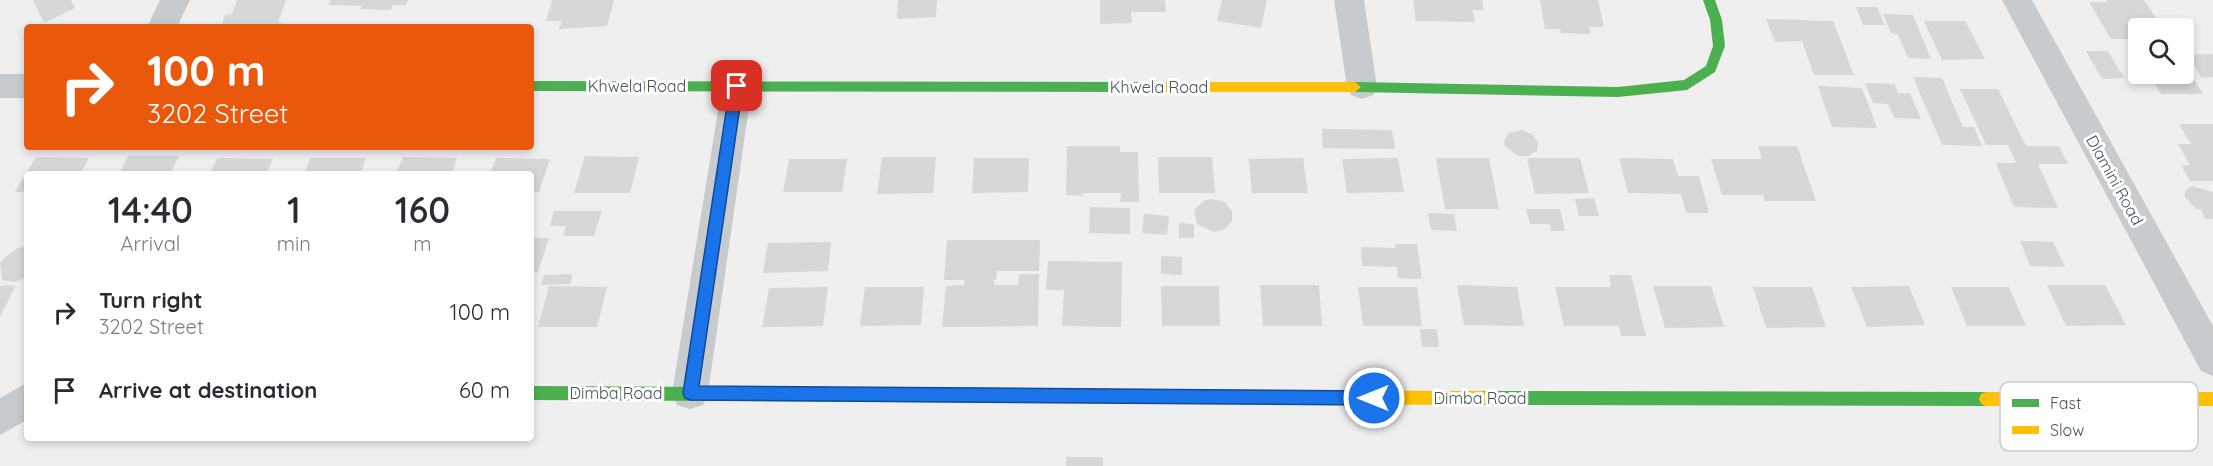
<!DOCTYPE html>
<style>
:root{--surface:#fff;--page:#f7f7f7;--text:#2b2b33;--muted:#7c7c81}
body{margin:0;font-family:Quicksand,sans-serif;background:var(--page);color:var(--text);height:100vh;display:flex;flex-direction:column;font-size:22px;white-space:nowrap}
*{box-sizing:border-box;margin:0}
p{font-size:20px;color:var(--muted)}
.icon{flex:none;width:33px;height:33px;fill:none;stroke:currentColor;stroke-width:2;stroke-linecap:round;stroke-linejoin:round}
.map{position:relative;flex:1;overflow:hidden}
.side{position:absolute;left:24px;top:171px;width:510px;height:270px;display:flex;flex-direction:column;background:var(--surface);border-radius:6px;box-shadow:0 3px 9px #0003}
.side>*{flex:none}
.top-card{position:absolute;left:24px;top:24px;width:510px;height:126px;border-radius:6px;box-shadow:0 3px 9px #0003;background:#ea580c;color:#fff;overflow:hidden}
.fabs{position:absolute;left:2128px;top:18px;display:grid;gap:12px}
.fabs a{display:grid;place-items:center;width:66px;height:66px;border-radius:6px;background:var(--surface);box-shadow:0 3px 9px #0003;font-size:30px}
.pin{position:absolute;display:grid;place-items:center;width:51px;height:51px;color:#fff;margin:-26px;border-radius:12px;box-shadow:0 3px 9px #0006}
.me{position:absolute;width:66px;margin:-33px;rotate:270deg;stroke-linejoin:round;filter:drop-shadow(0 0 4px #0008)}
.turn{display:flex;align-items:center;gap:21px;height:126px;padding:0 24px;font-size:27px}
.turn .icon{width:78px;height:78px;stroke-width:2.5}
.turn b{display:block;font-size:42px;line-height:51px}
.eta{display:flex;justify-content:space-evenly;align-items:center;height:102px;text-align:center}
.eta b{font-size:36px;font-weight:600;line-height:42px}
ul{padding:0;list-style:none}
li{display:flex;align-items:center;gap:18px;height:78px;padding:0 24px}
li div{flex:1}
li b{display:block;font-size:22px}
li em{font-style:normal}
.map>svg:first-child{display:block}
.building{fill:#d6d7d8}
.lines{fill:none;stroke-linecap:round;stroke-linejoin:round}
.street{fill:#c8cbce;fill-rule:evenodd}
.fast{fill:#4caf50;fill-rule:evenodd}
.slow{fill:#ffc107;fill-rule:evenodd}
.route{fill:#1a73e8;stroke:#114b97;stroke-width:1.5}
.labels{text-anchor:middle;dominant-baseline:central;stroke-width:6;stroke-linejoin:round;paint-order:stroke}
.street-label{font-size:16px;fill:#45535d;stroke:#fff}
.key{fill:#fff;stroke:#c7cbce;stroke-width:1.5}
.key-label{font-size:16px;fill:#45535d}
</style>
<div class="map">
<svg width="2213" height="466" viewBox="0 0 2213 466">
<rect width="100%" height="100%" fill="#f0efef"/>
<!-- building -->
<path class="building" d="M 33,0 L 71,0 L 75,8 L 44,23 Z
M 237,0 L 286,0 L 278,23 L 282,22 L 280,27 L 221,27 L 225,15 L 232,14 Z
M 331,0 L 408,0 L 406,5 L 393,5 L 391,10 L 360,9 L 362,6 L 328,5 Z
M 552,0 L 614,0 L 607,26 L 559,29 L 562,21 L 546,21 Z
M 898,0 L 937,0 L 936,17 L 897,19 Z
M 1100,0 L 1165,0 L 1166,12 L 1131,12 L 1132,23 L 1100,24 Z
M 1222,0 L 1267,0 L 1261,28 L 1217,21 Z
M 1413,0 L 1482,0 L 1484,10 L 1472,10 L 1475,22 L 1416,21 Z
M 1540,0 L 1598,0 L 1604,27 L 1589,27 L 1591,34 L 1561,33 L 1560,29 L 1545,29 Z
M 2107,0 L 2144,0 L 2162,28 L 2139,28 L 2139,39 L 2111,39 L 2089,2 L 2108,2 Z
M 1856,7 L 1877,7 L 1885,25 L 1863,25 Z
M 1883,14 L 1913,15 L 1931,59 L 1908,58 L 1898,34 L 1891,33 Z
M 1766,19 L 1833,21 L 1854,75 L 1814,75 L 1802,41 L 1775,42 Z
M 1924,21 L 1965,21 L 1985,59 L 1942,60 Z
M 2086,51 L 2108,51 L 2124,78 L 2102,79 Z
M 2213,54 L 2213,77 L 2202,78 L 2187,55 Z
M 2184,63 L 2203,94 L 2161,94 L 2149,74 L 2184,74 Z
M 1913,77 L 1942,78 L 1963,127 L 1974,127 L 1982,146 L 1942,145 Z
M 1865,83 L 1895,84 L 1898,93 L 1910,93 L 1921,119 L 1894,118 L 1888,104 L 1873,103 Z
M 1818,86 L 1862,88 L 1877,128 L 1832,127 Z
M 1960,89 L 1998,89 L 2026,146 L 2059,146 L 2068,164 L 2038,164 L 2058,208 L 2014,207 L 1996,163 L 2016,163 L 2008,145 L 1986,145 Z
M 2179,124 L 2213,124 L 2213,181 L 2190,181 L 2181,165 L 2190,165 L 2178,144 L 2191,144 Z
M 1322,129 L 1392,130 L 1395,149 L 1323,148 Z
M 1522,130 L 1533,135 L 1538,143 L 1537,151 L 1529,156 L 1518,156 L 1505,146 L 1504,141 L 1508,133 Z
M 1067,146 L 1120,146 L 1120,152 L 1138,152 L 1139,202 L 1120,202 L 1121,193 L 1083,193 L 1082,196 L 1066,195 Z
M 1758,146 L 1797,146 L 1816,201 L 1765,201 L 1763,195 L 1722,195 L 1711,159 L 1762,159 Z
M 128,156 L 179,156 L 170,174 L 119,174 Z
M 585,156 L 639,157 L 630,193 L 574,193 Z
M 36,157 L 89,158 L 80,174 L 27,174 L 27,192 L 15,192 Z
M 403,157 L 457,158 L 452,174 L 396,174 Z
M 882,157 L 936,157 L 933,193 L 877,194 Z
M 1158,157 L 1212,157 L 1215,193 L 1159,193 Z
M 217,158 L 273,159 L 266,174 L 210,174 Z
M 310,158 L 366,158 L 360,174 L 304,174 Z
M 496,158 L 550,159 L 539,192 L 531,192 L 531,174 L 490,174 Z
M 974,158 L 1029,158 L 1028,192 L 972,193 Z
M 1303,158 L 1308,193 L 1252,193 L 1249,159 Z
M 1398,158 L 1404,192 L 1347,193 L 1342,159 Z
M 1436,158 L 1489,158 L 1499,209 L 1445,209 Z
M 1527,158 L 1580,158 L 1589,193 L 1535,194 Z
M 1619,158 L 1673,159 L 1678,176 L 1699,176 L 1709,213 L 1686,213 L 1681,194 L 1628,193 Z
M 789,159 L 847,159 L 842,192 L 783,192 Z
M 2192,186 L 2213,192 L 2213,219 L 2205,219 L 2201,209 L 2196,209 L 2185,197 L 2185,191 Z
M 1594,198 L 1599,216 L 1579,216 L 1575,199 Z
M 1212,199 L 1225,202 L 1232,211 L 1232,221 L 1225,229 L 1213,232 L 1197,224 L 1194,213 L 1196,208 L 1205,200 Z
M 1090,207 L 1130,208 L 1130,234 L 1089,233 Z
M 1526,209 L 1560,209 L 1565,231 L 1551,231 L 1550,224 L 1530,224 Z
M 554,211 L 602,211 L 594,236 L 563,236 L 566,226 L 550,226 Z
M 1428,213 L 1454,214 L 1457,231 L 1431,230 Z
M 1144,214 L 1169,216 L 1167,235 L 1142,233 Z
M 1179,223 L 1194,224 L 1194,238 L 1179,238 Z
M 531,238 L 549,238 L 538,272 L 531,272 Z
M 947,240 L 1040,240 L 1039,271 L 997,271 L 996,280 L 994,280 L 994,285 L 1018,285 L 1019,274 L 1039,274 L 1038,326 L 942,327 L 946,286 L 964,285 L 965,280 L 944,280 Z
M 2020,241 L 2053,242 L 2065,267 L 2030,266 Z
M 831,242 L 828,271 L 763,273 L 768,243 Z
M 1395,244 L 1417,244 L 1422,279 L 1398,278 L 1397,267 L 1362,266 L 1361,247 L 1396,248 Z
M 27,246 L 27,277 L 15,282 L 2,280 L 0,263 L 3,259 L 16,249 Z
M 1161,256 L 1182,257 L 1182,275 L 1161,274 Z
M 1048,261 L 1122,262 L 1121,327 L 1062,326 L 1064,290 L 1046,290 Z
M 572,274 L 571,284 L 541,285 L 544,275 Z
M 1609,275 L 1631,275 L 1646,336 L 1621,336 L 1619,326 L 1564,326 L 1555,287 L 1611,287 Z
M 16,285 L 0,317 L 0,286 Z
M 1260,285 L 1319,285 L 1322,326 L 1263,326 Z
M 1457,285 L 1517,287 L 1524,326 L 1464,325 Z
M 2047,285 L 2105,285 L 2126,325 L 2066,326 Z
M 549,286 L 607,287 L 597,327 L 538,327 Z
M 1161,286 L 1219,286 L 1220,326 L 1162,326 Z
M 1653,286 L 1711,286 L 1724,327 L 1665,328 Z
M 1909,286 L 1925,325 L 1867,327 L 1851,287 Z
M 828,287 L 823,326 L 762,327 L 769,288 Z
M 865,287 L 924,287 L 921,325 L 860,326 Z
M 1358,287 L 1417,287 L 1422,326 L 1363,326 Z
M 1753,287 L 1812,287 L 1826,327 L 1766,328 Z
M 1951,287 L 2009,287 L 2026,326 L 1967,326 Z
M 1420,329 L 1437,329 L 1439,347 L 1422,347 Z
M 1066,457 L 1103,457 L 1103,466 L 1066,466 Z"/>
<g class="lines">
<!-- street -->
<path class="street" d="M 160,0 L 190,0 L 177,27 L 147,27 Z
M 1334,0 L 1364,0 L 1377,87 L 1373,95 L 1362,99 L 1351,95 L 1347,87 Z
M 2002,0 L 2032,0 L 2213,326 L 2213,376 L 2201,371 Z
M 0,74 L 27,74 L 27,98 L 0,98 Z
M 737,74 L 748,78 L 752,86 L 708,393 L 703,405 L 690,409 L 677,405 L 672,393 L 722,86 L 726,78 Z
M 27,383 L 27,420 L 0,435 L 0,398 Z"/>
<!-- fast -->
<path class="fast" d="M 1703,0 L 1715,0 L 1722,20 L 1725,46 L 1715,72 L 1687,90 L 1618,97 L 1355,92 L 1349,87 L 1355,82 L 1618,87 L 1684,80 L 1706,66 L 1713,46 L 1710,20 Z
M 531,81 L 1142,82 L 1148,87 L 1142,92 L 531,91 Z
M 531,386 L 1070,389 L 1075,391 L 1077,396 L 1075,401 L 1070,403 L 531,400 Z
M 1482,391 L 1986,392 L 1991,394 L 1993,399 L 1991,404 L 1986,406 L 1482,405 L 1477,403 L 1475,398 L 1477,393 Z"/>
<!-- slow -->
<path class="slow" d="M 1142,82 L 1355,82 L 1361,87 L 1355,92 L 1142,92 L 1136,87 Z
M 1070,389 L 1482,391 L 1487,393 L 1489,398 L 1487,403 L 1482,405 L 1070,403 L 1065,401 L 1063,396 L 1065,391 Z
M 1986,392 L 2213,392 L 2213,406 L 1986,406 L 1981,404 L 1979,399 L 1981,394 Z"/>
</g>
<!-- route -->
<path class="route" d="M 737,81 L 743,86 L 699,386 L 1374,391 L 1380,393 L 1382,398 L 1380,403 L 1374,405 L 690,400 L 685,398 L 683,393 L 730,86 Z"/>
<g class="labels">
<!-- street labels -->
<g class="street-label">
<text x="637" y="86">Khwela Road</text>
<text x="1159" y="87">Khwela Road</text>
<text transform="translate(2115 180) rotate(61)">Dlamini Road</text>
<text x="616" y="393">Dimba Road</text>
<text x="1480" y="398">Dimba Road</text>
</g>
</g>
<!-- legend -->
<rect x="2000" y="382" width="198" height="69" rx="9" class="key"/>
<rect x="2012" y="399" width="27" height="8" fill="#4caf50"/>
<rect x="2012" y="426" width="27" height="8" fill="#ffc107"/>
<g class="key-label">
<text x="2050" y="409">Fast</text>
<text x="2050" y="436">Slow</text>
</g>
</svg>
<div class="fabs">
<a><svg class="icon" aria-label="search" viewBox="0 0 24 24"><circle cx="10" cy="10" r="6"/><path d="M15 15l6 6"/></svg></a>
</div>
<div class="pin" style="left:737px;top:86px;background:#d93025"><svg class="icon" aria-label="arrive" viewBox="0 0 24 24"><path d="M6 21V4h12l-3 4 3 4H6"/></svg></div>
<svg class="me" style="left:1374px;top:398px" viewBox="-20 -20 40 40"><circle r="17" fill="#1a73e8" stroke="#fff" stroke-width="3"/><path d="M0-11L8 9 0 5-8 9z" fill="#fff"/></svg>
<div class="top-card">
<div class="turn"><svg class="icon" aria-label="right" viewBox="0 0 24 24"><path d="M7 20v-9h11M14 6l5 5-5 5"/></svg><div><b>100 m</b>3202 Street</div></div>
</div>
<section class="side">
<div class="eta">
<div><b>14:40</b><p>Arrival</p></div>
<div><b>1</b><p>min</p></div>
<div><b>160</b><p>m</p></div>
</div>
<ul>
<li><svg class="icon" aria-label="right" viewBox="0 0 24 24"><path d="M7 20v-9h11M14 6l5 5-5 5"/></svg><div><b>Turn right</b><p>3202 Street</p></div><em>100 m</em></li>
<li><svg class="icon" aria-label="arrive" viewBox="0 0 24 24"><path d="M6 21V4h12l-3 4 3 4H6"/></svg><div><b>Arrive at destination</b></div><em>60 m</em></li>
</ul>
</section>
</div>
